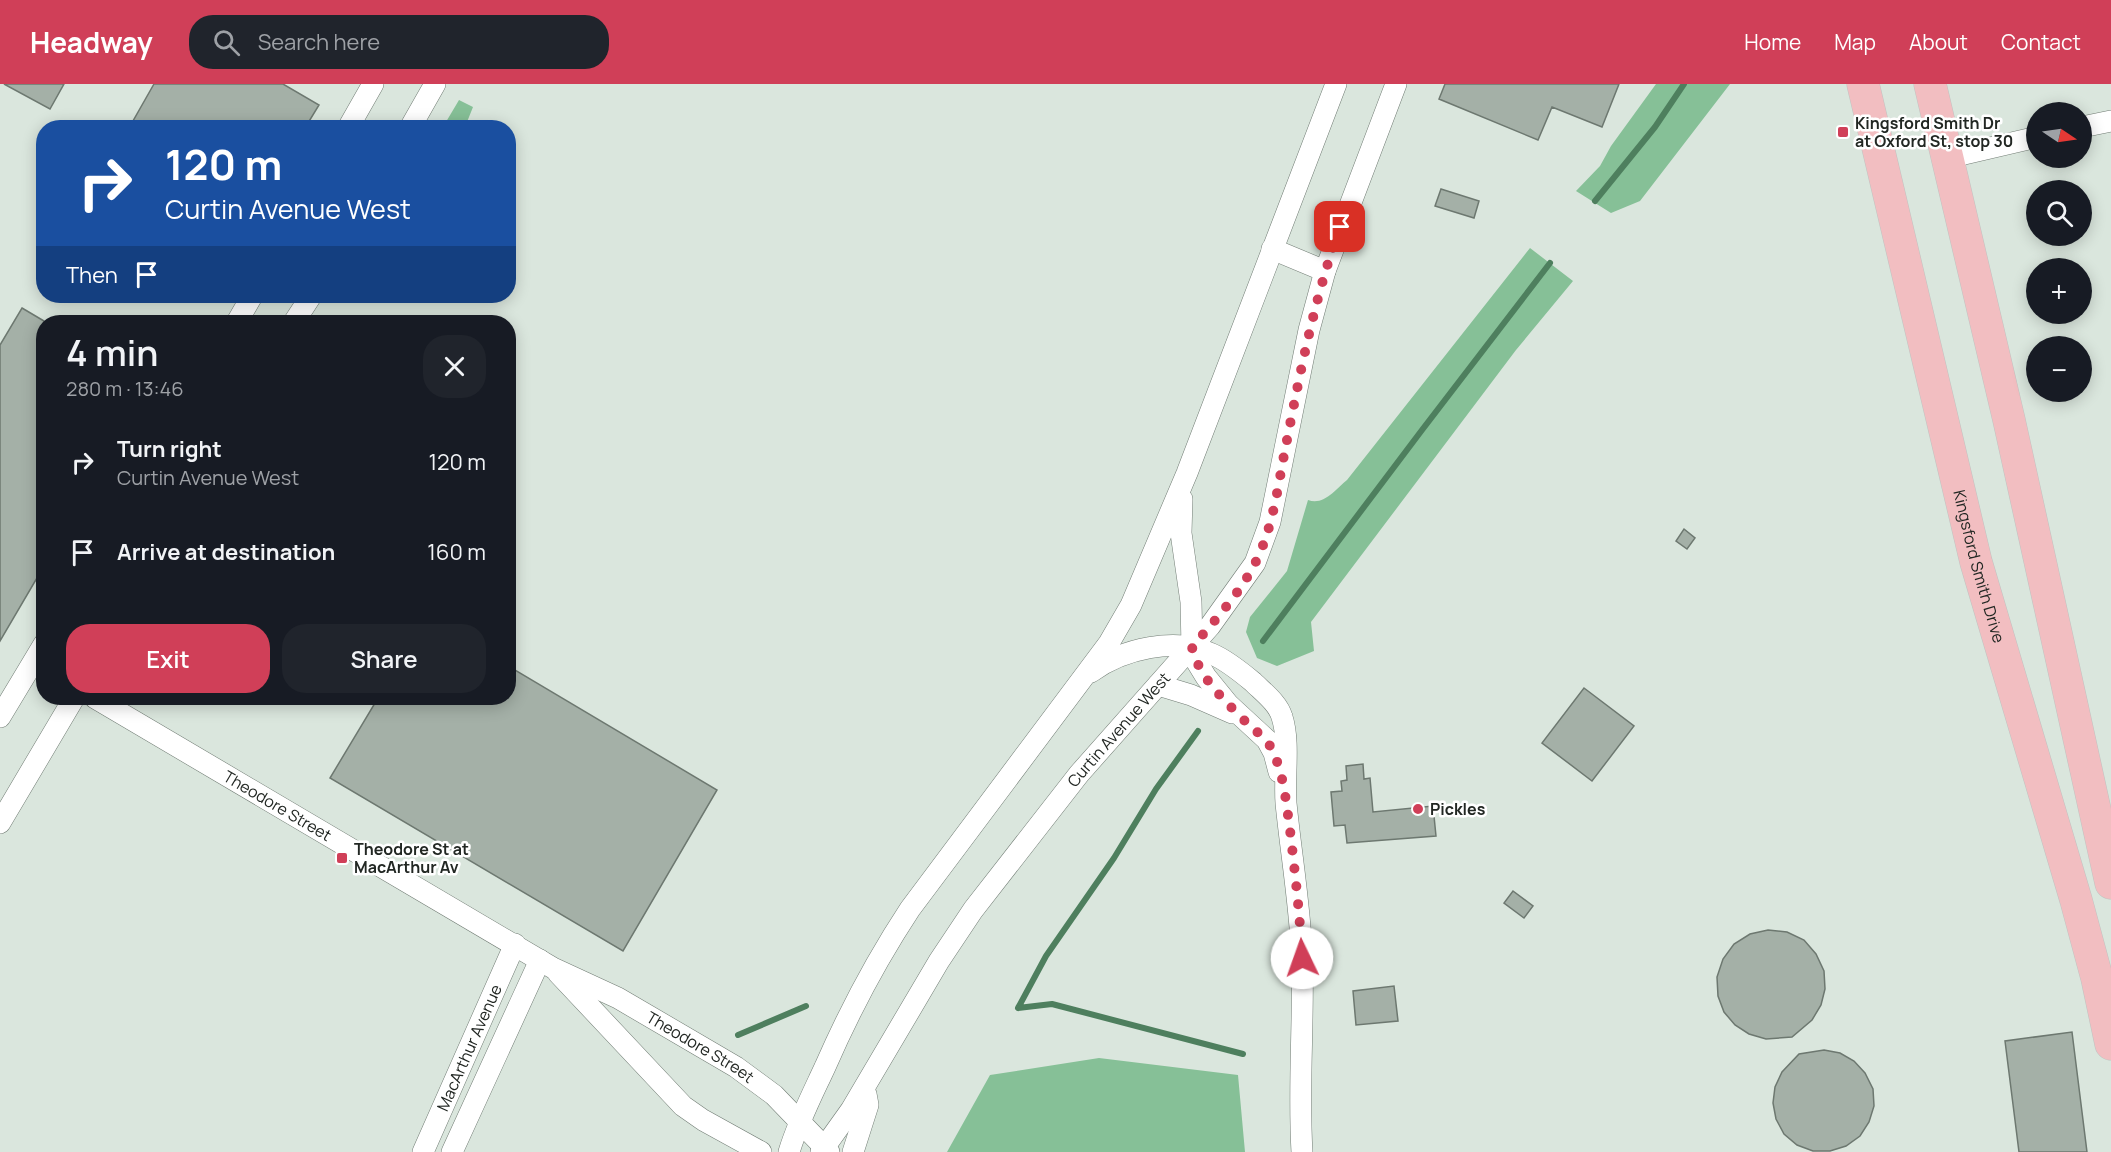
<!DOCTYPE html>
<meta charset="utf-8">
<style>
:root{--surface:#171b24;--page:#20242c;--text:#f1f3f6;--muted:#9ea1a6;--accent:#d03f58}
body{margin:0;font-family:Manrope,sans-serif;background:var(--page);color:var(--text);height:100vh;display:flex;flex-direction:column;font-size:22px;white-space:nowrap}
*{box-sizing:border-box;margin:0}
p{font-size:20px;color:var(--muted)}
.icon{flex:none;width:33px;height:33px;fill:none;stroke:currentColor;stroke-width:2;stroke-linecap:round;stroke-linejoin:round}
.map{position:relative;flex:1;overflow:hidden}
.sheet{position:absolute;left:36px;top:231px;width:480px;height:390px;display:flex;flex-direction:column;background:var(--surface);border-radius:24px;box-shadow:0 3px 15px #0003}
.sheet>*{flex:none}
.banner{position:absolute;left:36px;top:36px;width:480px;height:183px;border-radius:24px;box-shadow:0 3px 15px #0003;background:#1a4fa0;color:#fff;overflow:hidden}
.needle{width:39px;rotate:103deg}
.controls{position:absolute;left:2026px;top:18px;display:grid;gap:12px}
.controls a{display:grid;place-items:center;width:66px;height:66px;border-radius:50%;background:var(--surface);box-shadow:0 3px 15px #0003;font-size:30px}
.pin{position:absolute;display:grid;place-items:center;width:51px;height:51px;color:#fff;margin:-26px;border-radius:12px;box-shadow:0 3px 9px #0006}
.me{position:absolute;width:66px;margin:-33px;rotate:357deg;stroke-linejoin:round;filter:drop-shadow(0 0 4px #0008)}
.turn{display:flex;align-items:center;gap:21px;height:126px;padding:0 30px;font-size:27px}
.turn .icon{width:78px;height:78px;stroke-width:2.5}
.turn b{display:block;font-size:42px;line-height:51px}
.then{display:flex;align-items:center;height:57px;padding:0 30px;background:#0003;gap:12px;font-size:22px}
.round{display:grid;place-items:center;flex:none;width:63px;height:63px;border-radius:24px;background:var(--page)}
.head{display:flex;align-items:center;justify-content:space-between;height:102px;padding:0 30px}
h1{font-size:36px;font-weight:600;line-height:45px}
.button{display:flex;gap:12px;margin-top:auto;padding:12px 30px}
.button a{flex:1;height:69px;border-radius:24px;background:var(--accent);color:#fff;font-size:24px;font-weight:600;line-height:69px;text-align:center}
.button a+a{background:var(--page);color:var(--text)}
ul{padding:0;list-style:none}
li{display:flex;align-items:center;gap:18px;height:90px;padding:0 30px}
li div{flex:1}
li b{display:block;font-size:22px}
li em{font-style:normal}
header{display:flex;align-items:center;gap:36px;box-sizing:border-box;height:84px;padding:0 30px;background:var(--accent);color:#fff}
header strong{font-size:28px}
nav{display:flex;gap:33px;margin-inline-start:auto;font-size:21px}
.search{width:420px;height:54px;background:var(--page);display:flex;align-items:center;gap:15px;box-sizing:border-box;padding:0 21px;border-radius:24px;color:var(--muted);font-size:22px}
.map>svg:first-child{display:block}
.green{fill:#86c097}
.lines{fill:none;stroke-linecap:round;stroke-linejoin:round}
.stream{stroke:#4e7f5e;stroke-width:6}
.building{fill:#a4b0a7;stroke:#6d7870;stroke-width:1.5}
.minor-casing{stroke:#717c74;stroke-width:22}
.highway-casing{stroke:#c1c3c1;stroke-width:33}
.minor{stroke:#fff;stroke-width:21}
.highway{stroke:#f2bec1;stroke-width:32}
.route{stroke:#d03f58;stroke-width:10;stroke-dasharray:0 18}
.poi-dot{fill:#d03f58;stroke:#fff;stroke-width:2}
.labels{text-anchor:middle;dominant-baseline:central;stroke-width:5;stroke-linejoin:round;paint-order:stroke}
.poi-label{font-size:16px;font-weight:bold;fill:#222723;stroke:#fff;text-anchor:start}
.street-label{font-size:16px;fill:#222723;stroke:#fff}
</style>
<header>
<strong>Headway</strong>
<div class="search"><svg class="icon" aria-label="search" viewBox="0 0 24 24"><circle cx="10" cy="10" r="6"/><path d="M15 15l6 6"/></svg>Search here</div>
<nav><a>Home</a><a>Map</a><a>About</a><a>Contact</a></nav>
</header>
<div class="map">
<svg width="2111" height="1068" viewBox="0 0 2111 1068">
<rect width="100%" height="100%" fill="#dae6dd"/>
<!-- green -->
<path class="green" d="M 1656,0 L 1730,0 L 1640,117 L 1611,129 L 1576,107 L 1600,82 L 1611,62 Z
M 459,16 L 473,23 L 465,43 L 443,43 Z
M 1530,164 L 1573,197 L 1516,266 L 1311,538 L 1314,567 L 1277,582 L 1257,574 L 1246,548 L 1250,533 L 1287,487 L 1308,416 C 1324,422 1336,405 1347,396 Z
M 1099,974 L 1238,991 L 1245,1068 L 947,1068 L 990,991 Z"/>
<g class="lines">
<!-- stream -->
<path class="stream" d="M 1595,117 L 1655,43 L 1684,0
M 1263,557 L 1422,346 L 1550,179
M 1018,924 L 1046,872 L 1114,774 L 1156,705 L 1198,647
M 1018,924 L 1052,920 L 1243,970
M 738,951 L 806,922"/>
</g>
<!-- building -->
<path class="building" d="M 4,0 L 64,0 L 50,25 Z
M 154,0 L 283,0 L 319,21 L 305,44 L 129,44 Z
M 1445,0 L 1619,0 L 1602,43 L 1552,23 L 1538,56 L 1439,15 Z
M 1441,105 L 1479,117 L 1474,134 L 1435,122 Z
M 22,224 L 44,237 L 44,482 L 0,557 L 0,261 Z
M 1684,445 L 1695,454 L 1687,465 L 1676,457 Z
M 508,582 L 717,706 L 623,867 L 330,694 L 378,614 L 508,614 Z
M 1584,604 L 1634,642 L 1592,697 L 1542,659 Z
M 1363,680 L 1364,695 L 1370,694 L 1373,728 L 1433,722 L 1436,752 L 1347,759 L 1345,741 L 1334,742 L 1331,708 L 1342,707 L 1341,697 L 1347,696 L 1346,682 Z
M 1513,807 L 1533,822 L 1524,834 L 1504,819 Z
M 1768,846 L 1787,848 L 1804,856 L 1816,870 L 1824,887 L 1825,905 L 1821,921 L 1812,936 L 1792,953 L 1766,955 L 1749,950 L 1735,941 L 1724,928 L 1718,912 L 1717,893 L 1723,875 L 1734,860 L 1750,850 Z
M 1394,902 L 1398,937 L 1356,941 L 1353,907 Z
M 2072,948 L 2087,1068 L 2019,1068 L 2005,957 Z
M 1824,966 L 1840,969 L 1854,977 L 1865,989 L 1873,1005 L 1874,1022 L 1869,1038 L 1860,1052 L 1846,1062 L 1830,1067 L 1813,1067 L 1797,1061 L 1784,1050 L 1776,1035 L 1773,1019 L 1775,1003 L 1782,988 L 1799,970 Z"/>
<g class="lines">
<defs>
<g id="minor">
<path d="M 2082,43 L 2111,37"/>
<path d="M 348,44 L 373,0"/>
<path d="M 410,44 L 435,0"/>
<path d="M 1947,74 L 2037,53"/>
<path d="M 1272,165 L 1325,187"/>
<path d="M 237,238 L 252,212"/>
<path d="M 294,238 L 311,212"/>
<path d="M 1182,415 L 1181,449 L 1191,518 L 1192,563 L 1195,575 L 1206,593 L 1228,620 L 1267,656 L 1274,669 L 1279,688"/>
<path d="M 1091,588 C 1122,565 1176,552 1212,570 C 1226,576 1241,588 1253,598 C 1263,608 1278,619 1282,633 C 1290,658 1284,692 1286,719 C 1291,770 1300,821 1302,873 C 1304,938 1298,1003 1302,1068"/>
<path d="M 1158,601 L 1191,611 L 1232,629"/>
<path id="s1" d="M 95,614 L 553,884 L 618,914 L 736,983 L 774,1011 L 829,1068"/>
<path d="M 0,633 L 44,560"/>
<path d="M 0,739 L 74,614"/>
<path d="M 558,889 L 683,1022 L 703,1036 L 761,1068"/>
<path id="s2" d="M 423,1068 L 515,860"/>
<path d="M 452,1068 L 540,876"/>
<path d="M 789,1068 C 798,1038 812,1011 825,983 C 849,928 877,875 910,825 L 1109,559 L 1131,521 L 1187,389 L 1336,0"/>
<path id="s3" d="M 821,1068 L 851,1026 L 939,877 L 973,826 L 1079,690 L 1210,542 L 1255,479 L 1270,438 L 1309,246 L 1325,187 L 1396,0"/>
<path d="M 853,1068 L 868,1021 L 866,1010"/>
</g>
<g id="highway">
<path id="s4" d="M 1863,0 L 1976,478 L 2076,816 L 2097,894 L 2111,960"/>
<path d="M 1930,0 L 2009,336 L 2111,799"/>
</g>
</defs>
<!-- minor casing -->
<use href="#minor" class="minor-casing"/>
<!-- highway casing -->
<use href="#highway" class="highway-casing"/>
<!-- minor -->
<use href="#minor" class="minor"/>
<!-- highway -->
<use href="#highway" class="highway"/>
</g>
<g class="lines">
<!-- route -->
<path class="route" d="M 1302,874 C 1300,831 1295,789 1290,746 C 1286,719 1284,687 1270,662 C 1265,653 1255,647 1248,640 C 1227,619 1198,593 1192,563 C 1216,535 1244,505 1259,471 C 1275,435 1279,394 1287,356 C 1301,284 1315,213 1340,143"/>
</g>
<!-- markers -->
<g class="poi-dot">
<rect x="1837" y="42" width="12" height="12" rx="3"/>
<circle cx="1418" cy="725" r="6"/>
<rect x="336" y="768" width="12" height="12" rx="3"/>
</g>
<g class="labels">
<!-- poi labels -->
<g class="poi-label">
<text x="1855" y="39">Kingsford Smith Dr<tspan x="1855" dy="18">at Oxford St, stop 30</tspan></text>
<text x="1430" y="725">Pickles</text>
<text x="354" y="765">Theodore St at<tspan x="354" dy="18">MacArthur Av</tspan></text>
</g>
<!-- street labels -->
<g class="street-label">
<text stroke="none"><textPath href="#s4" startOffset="496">Kingsford Smith Drive</textPath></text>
<text stroke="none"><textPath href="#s3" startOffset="518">Curtin Avenue West</textPath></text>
<text stroke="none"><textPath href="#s1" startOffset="212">Theodore Street</textPath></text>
<text stroke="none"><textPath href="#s2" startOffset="114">MacArthur Avenue</textPath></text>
<text stroke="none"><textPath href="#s1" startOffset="699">Theodore Street</textPath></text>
</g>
</g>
</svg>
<div class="controls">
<a><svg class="needle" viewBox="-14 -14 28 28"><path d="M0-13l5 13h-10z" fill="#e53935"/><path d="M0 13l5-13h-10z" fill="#9ea1a6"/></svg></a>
<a><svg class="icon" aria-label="search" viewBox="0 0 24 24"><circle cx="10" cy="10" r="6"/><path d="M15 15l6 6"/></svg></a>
<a>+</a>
<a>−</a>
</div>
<div class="pin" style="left:1340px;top:143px;background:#d93025"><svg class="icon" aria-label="arrive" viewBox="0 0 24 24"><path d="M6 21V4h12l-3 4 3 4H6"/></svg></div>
<svg class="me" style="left:1302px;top:874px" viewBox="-20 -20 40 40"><circle r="19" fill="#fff"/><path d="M0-13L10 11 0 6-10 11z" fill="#d03f58"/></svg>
<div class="banner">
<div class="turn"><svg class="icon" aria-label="right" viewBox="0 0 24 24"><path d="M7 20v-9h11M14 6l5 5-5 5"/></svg><div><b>120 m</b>Curtin Avenue West</div></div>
<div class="then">Then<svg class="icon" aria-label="arrive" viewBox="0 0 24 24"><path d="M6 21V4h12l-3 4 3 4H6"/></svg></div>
</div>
<section class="sheet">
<div class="head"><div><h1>4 min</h1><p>280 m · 13:46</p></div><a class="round"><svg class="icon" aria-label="close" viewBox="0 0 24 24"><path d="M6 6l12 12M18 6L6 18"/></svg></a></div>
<ul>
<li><svg class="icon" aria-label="right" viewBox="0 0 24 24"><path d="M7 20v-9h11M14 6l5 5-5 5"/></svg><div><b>Turn right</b><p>Curtin Avenue West</p></div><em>120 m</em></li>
<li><svg class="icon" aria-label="arrive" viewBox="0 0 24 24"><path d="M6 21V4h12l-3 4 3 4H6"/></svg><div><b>Arrive at destination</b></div><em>160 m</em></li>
</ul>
<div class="button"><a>Exit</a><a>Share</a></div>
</section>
</div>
